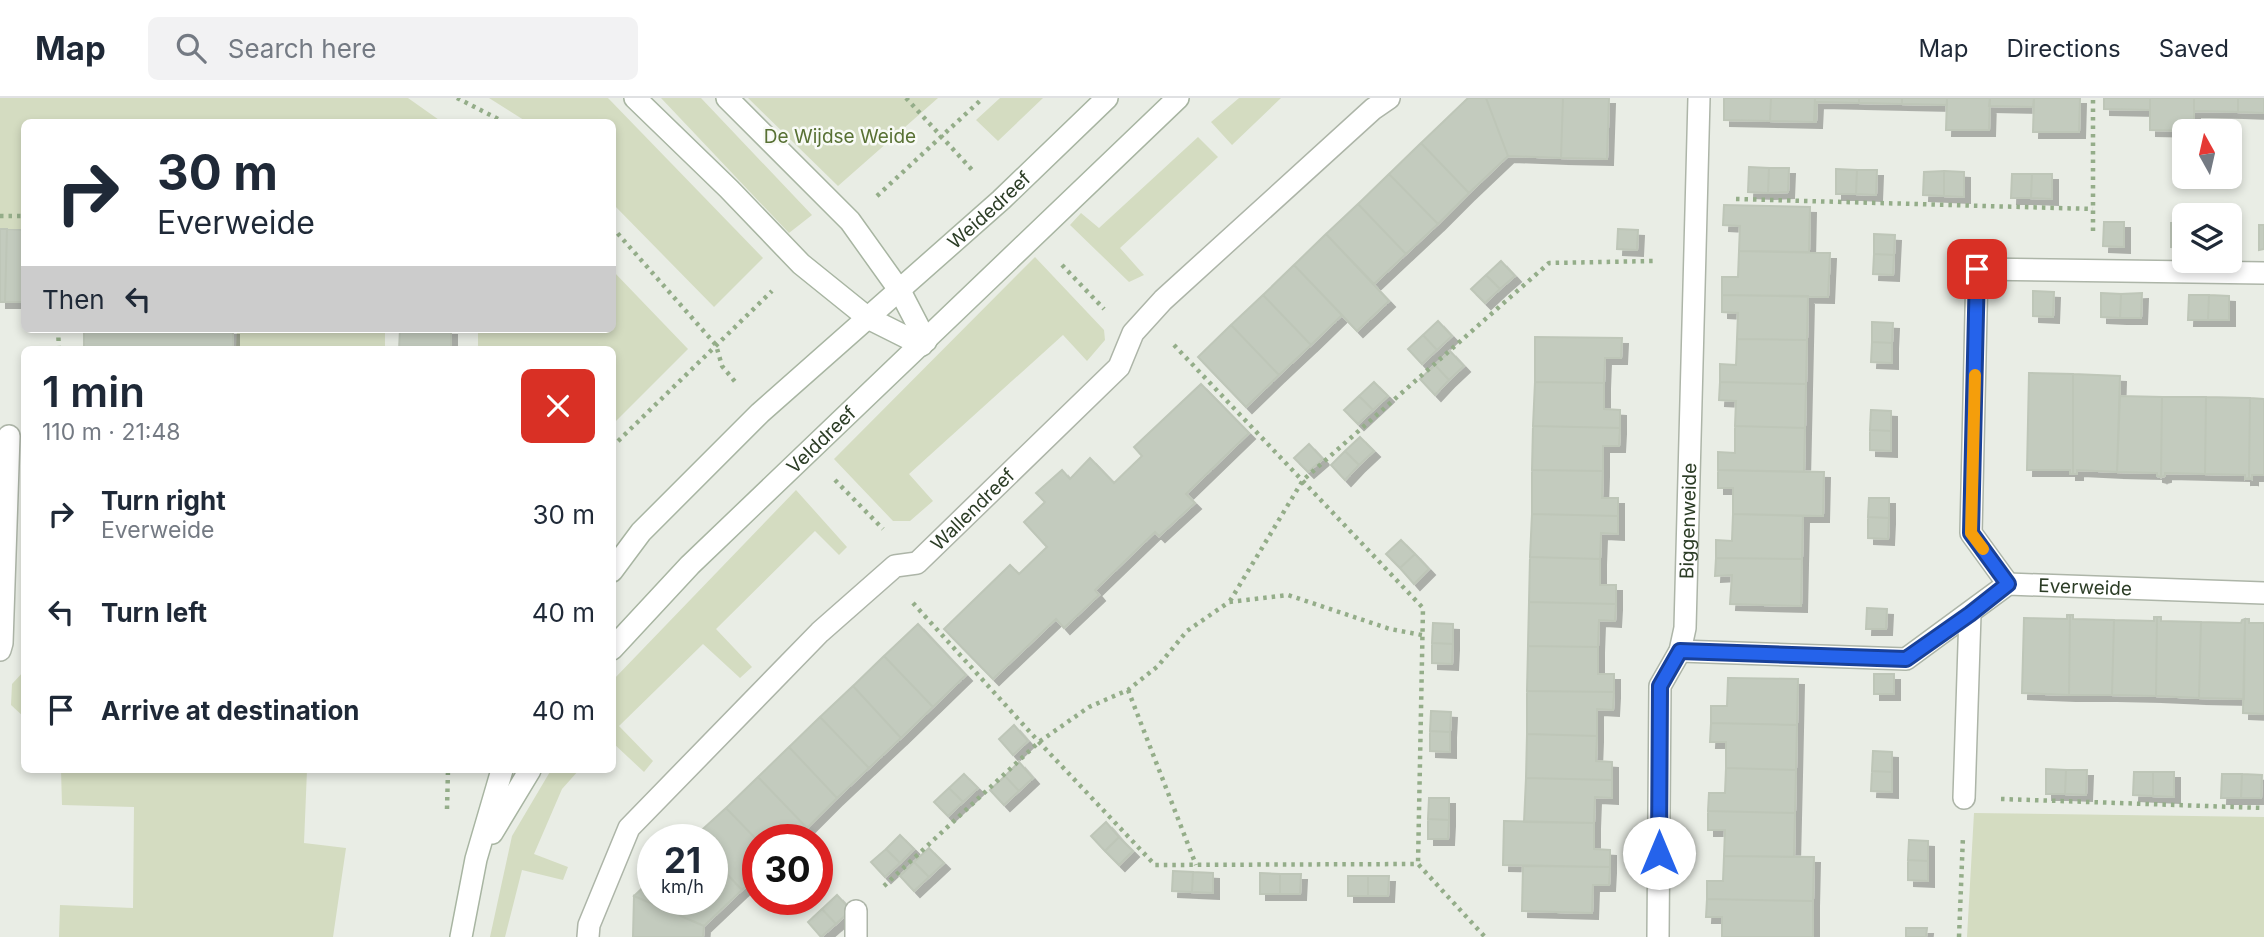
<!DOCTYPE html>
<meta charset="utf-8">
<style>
:root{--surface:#fff;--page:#f2f2f3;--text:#1f2937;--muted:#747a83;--line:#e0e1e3}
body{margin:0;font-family:Inter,sans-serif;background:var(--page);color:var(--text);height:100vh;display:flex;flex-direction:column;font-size:26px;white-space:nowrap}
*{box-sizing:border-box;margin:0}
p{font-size:23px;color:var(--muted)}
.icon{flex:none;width:38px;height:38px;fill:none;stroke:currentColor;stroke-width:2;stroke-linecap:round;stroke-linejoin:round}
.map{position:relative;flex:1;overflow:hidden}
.panel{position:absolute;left:21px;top:248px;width:595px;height:427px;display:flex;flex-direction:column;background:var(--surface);border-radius:10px;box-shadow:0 4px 10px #0003}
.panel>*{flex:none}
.guide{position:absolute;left:21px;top:21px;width:595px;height:214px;border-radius:10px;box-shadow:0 4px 10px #0003;background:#fff;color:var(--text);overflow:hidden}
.needle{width:46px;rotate:352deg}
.fabs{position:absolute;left:2172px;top:21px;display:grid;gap:14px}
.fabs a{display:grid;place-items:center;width:70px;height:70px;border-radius:10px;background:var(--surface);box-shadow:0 4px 10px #0003;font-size:35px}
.speed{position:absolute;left:637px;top:726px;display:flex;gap:14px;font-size:35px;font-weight:700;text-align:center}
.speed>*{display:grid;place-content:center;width:91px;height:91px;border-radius:50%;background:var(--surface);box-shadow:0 4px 10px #0003;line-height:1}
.speed small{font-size:18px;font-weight:400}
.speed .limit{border:10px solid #d22;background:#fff;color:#111}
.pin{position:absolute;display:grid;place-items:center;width:60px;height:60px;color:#fff;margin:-30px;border-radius:14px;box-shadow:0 4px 10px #0006}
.me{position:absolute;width:77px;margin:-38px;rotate:0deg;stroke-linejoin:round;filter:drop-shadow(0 0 5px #0008)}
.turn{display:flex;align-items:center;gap:24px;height:147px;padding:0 21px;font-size:32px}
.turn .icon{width:91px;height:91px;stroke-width:2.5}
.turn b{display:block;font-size:49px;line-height:60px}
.then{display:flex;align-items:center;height:66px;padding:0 21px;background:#0003;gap:14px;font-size:26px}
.round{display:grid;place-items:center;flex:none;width:74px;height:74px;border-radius:10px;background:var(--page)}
.overview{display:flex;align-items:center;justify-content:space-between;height:119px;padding:0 21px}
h1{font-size:42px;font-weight:600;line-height:52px}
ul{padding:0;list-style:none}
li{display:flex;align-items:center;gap:21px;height:98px;padding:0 21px}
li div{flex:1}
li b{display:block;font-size:26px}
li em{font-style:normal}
header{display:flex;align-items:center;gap:42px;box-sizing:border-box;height:98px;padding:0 35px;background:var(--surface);border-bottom:2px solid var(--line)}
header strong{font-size:33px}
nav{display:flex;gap:38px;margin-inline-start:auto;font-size:24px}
.search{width:490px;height:63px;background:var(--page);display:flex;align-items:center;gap:18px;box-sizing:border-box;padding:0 24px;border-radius:10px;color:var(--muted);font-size:26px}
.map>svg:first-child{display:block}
.green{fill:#d4dcc1}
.building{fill:#c3cbbe;stroke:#bec6b8;stroke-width:2;filter:url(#shadow)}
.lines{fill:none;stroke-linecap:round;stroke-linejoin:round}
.lane-casing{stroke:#adb5a8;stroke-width:24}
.street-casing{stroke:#adb5a8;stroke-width:24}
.secondary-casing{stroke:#a8b5a2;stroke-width:24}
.path{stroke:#94ad89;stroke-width:4.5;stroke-dasharray:3.5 5;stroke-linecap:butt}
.lane{stroke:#fff;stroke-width:21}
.street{stroke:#fff;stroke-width:21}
.secondary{stroke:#fff;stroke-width:21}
.route-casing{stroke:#184099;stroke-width:18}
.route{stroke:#2563eb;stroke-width:12}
.slow{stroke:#f59e0b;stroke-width:12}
.labels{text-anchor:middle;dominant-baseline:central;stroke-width:5;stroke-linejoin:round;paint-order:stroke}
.park-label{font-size:19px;fill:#587134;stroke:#f8faf6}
.street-label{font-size:19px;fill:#2c3d26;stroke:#f8faf6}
</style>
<header>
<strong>Map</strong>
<div class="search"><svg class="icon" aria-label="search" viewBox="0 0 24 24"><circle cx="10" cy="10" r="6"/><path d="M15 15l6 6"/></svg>Search here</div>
<nav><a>Map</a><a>Directions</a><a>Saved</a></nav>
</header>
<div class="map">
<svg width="2264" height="839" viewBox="0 0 2264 839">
<defs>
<filter id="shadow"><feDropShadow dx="6" dy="6" stdDeviation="0" flood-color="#0004"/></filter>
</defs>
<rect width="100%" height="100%" fill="#e9ede5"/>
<!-- green -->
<path class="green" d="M 0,0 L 408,0 L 442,24 L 24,24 L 24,133 L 0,133 Z
M 489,0 L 608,0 L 763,160 L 714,209 L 613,106 L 612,24 L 527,24 Z
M 661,0 L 701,0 L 812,117 L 789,135 Z
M 748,0 L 938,0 L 838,88 Z
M 1000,0 L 1043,0 L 998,43 L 976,22 Z
M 1239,0 L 1281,0 L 1232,47 L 1211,24 Z
M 1198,39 L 1218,59 L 1120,150 L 1144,177 L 1129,184 L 1070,127 L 1081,115 L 1099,130 Z
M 1035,159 L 1104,232 L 1105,242 L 1087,263 L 1063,237 L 909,376 L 933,403 L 910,423 L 893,423 L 834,361 Z
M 613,173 L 688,251 L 613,326 L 612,252 L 478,252 L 478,231 L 612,231 Z
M 237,231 L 385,231 L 385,252 L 236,252 Z
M 796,392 L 847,449 L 839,457 L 815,433 L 716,531 L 752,569 L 740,580 L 703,546 L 619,628 L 653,663 L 644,674 L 613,645 L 613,582 Z
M 24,573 L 24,619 L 11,607 L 12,586 Z
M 61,672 L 307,672 L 304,745 L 346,750 L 333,839 L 59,839 L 60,807 L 133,810 L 134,709 L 62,707 Z
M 551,672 L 579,672 L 562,691 L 534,756 L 568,769 L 563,782 L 522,772 L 505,839 L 490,839 L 512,738 Z
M 1974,715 L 2264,719 L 2264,839 L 1967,839 Z"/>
<!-- building -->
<path class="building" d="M 1468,0 L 1486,0 L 1508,58 L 1469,95 L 1421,45 Z
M 1486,0 L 1563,0 L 1561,60 L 1508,58 Z
M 1563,0 L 1609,0 L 1607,61 L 1561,60 Z
M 1724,0 L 1771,0 L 1770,23 L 1724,22 Z
M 1771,0 L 1815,0 L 1814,24 L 1770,23 Z
M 1815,0 L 1859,0 L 1859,5 L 1817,4 L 1816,24 L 1814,24 Z
M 1859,0 L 1902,0 L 1902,6 L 1859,5 Z
M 1902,0 L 1947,0 L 1947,7 L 1902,6 Z
M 1947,0 L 1990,0 L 1989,32 L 1946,32 Z
M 1990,0 L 2034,0 L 2033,9 L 1989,8 Z
M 2034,0 L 2080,0 L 2079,34 L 2033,34 Z
M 2104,0 L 2150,0 L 2150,12 L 2104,11 Z
M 2150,0 L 2194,0 L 2194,33 L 2150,32 Z
M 2194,0 L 2238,0 L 2238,14 L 2194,13 Z
M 2238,0 L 2264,0 L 2264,15 L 2238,14 Z
M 1421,45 L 1469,95 L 1438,126 L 1389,76 Z
M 1749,69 L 1769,70 L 1768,95 L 1748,94 Z
M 1769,70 L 1789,70 L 1788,94 L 1768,95 Z
M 1836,71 L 1857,72 L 1856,96 L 1836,96 Z
M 1857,72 L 1877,72 L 1876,97 L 1856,96 Z
M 1944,73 L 1944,98 L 1923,97 L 1924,74 Z
M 1944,73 L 1964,74 L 1964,99 L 1944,98 Z
M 1389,76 L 1438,126 L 1406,156 L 1358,106 Z
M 2012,76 L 2032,76 L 2031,100 L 2011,100 Z
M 2032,76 L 2052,76 L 2052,101 L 2031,100 Z
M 1358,106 L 1406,156 L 1374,186 L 1326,136 Z
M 1724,107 L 1810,109 L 1809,154 L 1739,153 L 1740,128 L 1723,127 Z
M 2104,124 L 2124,124 L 2124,149 L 2103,148 Z
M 2171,125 L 2184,125 L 2184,150 L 2171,149 Z
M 2259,127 L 2264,127 L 2264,151 L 2259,152 Z
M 0,131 L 7,131 L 5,204 L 0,204 Z
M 7,131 L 24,132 L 24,204 L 5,204 Z
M 1618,131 L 1638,132 L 1637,152 L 1617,151 Z
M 1326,136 L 1389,203 L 1357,233 L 1294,167 Z
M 1874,136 L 1895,137 L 1894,157 L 1874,156 Z
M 1739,153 L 1830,155 L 1828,199 L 1722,197 L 1722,179 L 1738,179 Z
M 1874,156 L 1894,157 L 1893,177 L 1873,176 Z
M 1501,163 L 1515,178 L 1500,191 L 1486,177 Z
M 1294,167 L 1342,217 L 1311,247 L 1263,197 Z
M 1486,177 L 1500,191 L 1485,205 L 1471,191 Z
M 2033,193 L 2054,194 L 2053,219 L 2033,218 Z
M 2101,195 L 2121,196 L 2120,220 L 2101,219 Z
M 2142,195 L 2141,220 L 2120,220 L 2121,196 Z
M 1263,197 L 1311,247 L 1279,277 L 1231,227 Z
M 1722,197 L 1808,198 L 1807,242 L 1737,241 L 1738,215 L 1722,214 Z
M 2189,197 L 2209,197 L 2208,222 L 2188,222 Z
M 2209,197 L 2229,198 L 2229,222 L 2208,222 Z
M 1438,223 L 1452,238 L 1437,252 L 1423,237 Z
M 1872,224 L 1893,225 L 1892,245 L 1872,244 Z
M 1231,227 L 1279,277 L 1246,309 L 1198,259 Z
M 84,231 L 233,231 L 233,252 L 84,252 Z
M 400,231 L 451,231 L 451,252 L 399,252 Z
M 1423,237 L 1437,252 L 1422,266 L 1408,251 Z
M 1535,239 L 1622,240 L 1621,260 L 1605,260 L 1604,285 L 1535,284 Z
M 1737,241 L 1807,242 L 1806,286 L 1720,284 L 1720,266 L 1736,267 Z
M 1872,244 L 1892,245 L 1892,265 L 1871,264 Z
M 1450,253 L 1464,268 L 1449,282 L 1435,267 Z
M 1435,267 L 1449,282 L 1435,297 L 1420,281 Z
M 2029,275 L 2073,276 L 2073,376 L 2070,376 L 2070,372 L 2027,372 Z
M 2073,276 L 2120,278 L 2117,374 L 2077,372 L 2077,376 L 2073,376 Z
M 1374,284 L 1388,298 L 1373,312 L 1359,298 Z
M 1535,284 L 1604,285 L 1604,311 L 1620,312 L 1620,330 L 1533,328 Z
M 1720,284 L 1806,286 L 1805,330 L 1735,328 L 1736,303 L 1719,302 Z
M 1201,286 L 1249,335 L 1186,396 L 1195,405 L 1159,438 L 1155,434 L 1095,492 L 1099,497 L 1064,530 L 1056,521 L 993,581 L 944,531 L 1010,467 L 1019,476 L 1047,449 L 1024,424 L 1045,404 L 1036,395 L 1062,372 L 1070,381 L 1090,360 L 1114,385 L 1142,358 L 1134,349 Z
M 1359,298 L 1373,312 L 1358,326 L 1344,312 Z
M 2120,298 L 2162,299 L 2161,379 L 2157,378 L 2157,375 L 2117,374 Z
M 2162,299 L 2206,299 L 2205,376 L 2165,375 L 2165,378 L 2161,379 Z
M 2206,299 L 2250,300 L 2249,380 L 2245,381 L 2245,377 L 2205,376 Z
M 2250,300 L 2264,301 L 2264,377 L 2252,377 L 2252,381 L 2249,380 Z
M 1871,312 L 1891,313 L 1891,333 L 1870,332 Z
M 1533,328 L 1620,330 L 1619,348 L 1603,348 L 1603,373 L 1532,372 Z
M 1735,328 L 1805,330 L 1804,374 L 1718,372 L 1718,354 L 1735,355 Z
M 1870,332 L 1891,333 L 1891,353 L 1870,352 Z
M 1360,339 L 1374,353 L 1359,367 L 1345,353 Z
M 1309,346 L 1323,361 L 1308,374 L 1294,360 Z
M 1345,353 L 1359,367 L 1345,382 L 1331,367 Z
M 1532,372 L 1603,373 L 1602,400 L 1618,400 L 1618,418 L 1532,416 Z
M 1718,372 L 1824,374 L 1823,418 L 1733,416 L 1733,390 L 1718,390 Z
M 1869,400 L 1889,400 L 1889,420 L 1868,419 Z
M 1532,416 L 1618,418 L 1618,436 L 1601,435 L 1600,461 L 1530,459 Z
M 1733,416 L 1803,418 L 1802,461 L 1716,460 L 1716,442 L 1732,443 Z
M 1868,419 L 1889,420 L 1888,441 L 1868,440 Z
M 1401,442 L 1415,456 L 1400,470 L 1386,456 Z
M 1415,456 L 1429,471 L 1414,486 L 1400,470 Z
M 1530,459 L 1600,461 L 1600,487 L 1616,487 L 1616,506 L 1529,504 Z
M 1716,460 L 1802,461 L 1801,508 L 1730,506 L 1732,477 L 1715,478 Z
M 1529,504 L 1616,506 L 1615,523 L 1599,522 L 1598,549 L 1528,548 Z
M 1867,510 L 1887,511 L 1886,531 L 1866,531 Z
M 2067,517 L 2070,517 L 2069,597 L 2022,595 L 2024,520 L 2067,521 Z
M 2070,517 L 2073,517 L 2073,521 L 2114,522 L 2112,597 L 2069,597 Z
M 2154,519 L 2157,519 L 2156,598 L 2112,597 L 2114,522 L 2154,523 Z
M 2157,519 L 2161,519 L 2161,523 L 2201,524 L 2199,600 L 2156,598 Z
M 2245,521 L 2244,601 L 2199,600 L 2201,524 L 2241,525 L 2242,522 Z
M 2245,521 L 2249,521 L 2249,525 L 2264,525 L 2264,616 L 2243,615 Z
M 1433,525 L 1453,526 L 1453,546 L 1432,545 Z
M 918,526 L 966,577 L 933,609 L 884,558 Z
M 1432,545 L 1453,546 L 1452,566 L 1432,565 Z
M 1528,548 L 1598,549 L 1598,576 L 1614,576 L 1614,594 L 1527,593 Z
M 884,558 L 933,609 L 901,640 L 853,588 Z
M 1874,576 L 1894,576 L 1894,596 L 1874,596 Z
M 1728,580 L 1798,581 L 1797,627 L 1711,625 L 1711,608 L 1727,608 Z
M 853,588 L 901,640 L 869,670 L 820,619 Z
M 1527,593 L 1614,594 L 1613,612 L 1597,611 L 1597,638 L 1527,636 Z
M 1431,613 L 1451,614 L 1450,634 L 1430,633 Z
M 820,619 L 869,670 L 837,700 L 789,649 Z
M 1711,625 L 1797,627 L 1796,672 L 1726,670 L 1726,644 L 1710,644 Z
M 1014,627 L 1028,643 L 1013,657 L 999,641 Z
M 1430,633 L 1450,634 L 1450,654 L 1430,653 Z
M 1527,636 L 1597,638 L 1596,663 L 1612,664 L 1612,682 L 1526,680 Z
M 789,649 L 837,700 L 807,730 L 758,679 Z
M 1873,653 L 1892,654 L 1892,674 L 1872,673 Z
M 1019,664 L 1033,680 L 1019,693 L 1005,678 Z
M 1726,670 L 1796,672 L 1795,715 L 1708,713 L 1709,695 L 1725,695 Z
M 2046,671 L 2066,672 L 2065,696 L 2046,696 Z
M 2066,672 L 2087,672 L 2086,697 L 2065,696 Z
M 1872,673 L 1892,674 L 1892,694 L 1871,693 Z
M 2134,674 L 2153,674 L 2153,698 L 2133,697 Z
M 2153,674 L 2174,674 L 2174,699 L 2153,698 Z
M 964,676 L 978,690 L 963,704 L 949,690 Z
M 2222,676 L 2242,676 L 2241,700 L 2221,700 Z
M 2242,676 L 2262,677 L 2261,700 L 2241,700 Z
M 1005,678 L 1019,693 L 1004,707 L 990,692 Z
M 758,679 L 807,730 L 794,742 L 758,743 L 726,710 Z
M 1526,680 L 1612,682 L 1612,700 L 1595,699 L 1594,725 L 1524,724 Z
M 949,690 L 963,704 L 948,718 L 934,704 Z
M 1429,700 L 1449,700 L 1449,722 L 1428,721 Z
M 726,710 L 758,743 L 758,777 L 742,792 L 712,760 L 712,742 L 695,742 L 693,740 Z
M 1708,713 L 1795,715 L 1794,759 L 1724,758 L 1725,732 L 1708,732 Z
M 1428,721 L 1449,722 L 1448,741 L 1428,741 Z
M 1504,723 L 1594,725 L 1594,751 L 1610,752 L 1610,769 L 1503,767 Z
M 1106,724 L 1119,739 L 1105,753 L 1091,738 Z
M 900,737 L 914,751 L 900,765 L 886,751 Z
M 1119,739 L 1133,753 L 1119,767 L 1105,753 Z
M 1909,742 L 1928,743 L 1928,763 L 1908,762 Z
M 929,750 L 944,765 L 929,779 L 914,764 Z
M 886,751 L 900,765 L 885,779 L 871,764 Z
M 1724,758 L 1814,759 L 1813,803 L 1707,801 L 1707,783 L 1723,783 Z
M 712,760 L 742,792 L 704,828 L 634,798 L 653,780 L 653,802 L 712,802 Z
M 1908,762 L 1928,763 L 1928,783 L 1908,782 Z
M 914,764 L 929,779 L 914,793 L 900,778 Z
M 1523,768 L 1610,769 L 1609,787 L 1593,787 L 1592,815 L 1522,813 Z
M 1173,773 L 1193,774 L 1192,794 L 1172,793 Z
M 1193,774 L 1213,775 L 1213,795 L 1192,794 Z
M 1260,775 L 1280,776 L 1280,796 L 1260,796 Z
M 1280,776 L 1301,776 L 1300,796 L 1280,796 Z
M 1348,778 L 1368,778 L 1368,798 L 1348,798 Z
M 1368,778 L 1389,778 L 1388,798 L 1368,798 Z
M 837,797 L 851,812 L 836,826 L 822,811 Z
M 634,798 L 704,828 L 703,839 L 633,839 Z
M 1707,801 L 1813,803 L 1813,839 L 1722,839 L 1722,819 L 1706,819 Z
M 822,811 L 836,826 L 821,839 L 808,824 Z
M 1906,830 L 1927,830 L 1926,839 L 1906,839 Z"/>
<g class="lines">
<defs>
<path id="lane" d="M 856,813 L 856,839"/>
<g id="street">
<path d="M 2008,486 L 1971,435 L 1977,171 L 2264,175"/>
<path d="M 0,552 L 2,545 L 9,338"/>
<path id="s1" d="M 1680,553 L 1906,561 L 2008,486 L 2264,495"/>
<path d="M 1964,700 L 1970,516"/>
<path id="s2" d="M 588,839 L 589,827 L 629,730 L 820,534 L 895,468 L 917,465 L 1119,269 L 1133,235 L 1163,202 L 1373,11 L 1389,0"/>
<path id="s3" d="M 1658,839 L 1660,588 L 1680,553 L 1685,530 L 1699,0"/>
</g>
<g id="secondary">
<path d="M 635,0 L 729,91 L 801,166 L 868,220 L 922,247"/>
<path d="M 727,0 L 850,123 L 900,193 L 926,243"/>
<path id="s4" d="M 612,473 L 641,434 L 760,315 L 1001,102 L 1107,0"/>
<path id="s5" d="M 612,551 L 690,467 L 1178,0"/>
<path d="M 492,735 L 530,672"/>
<path d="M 461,839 L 476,761 L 502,672"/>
</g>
</defs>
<!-- lane casing -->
<use href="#lane" class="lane-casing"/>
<!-- street casing -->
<use href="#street" class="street-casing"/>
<!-- secondary casing -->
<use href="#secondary" class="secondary-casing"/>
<!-- path -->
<path class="path" d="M 457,0 L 504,24
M 906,0 L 974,74
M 877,98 L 983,0
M 1736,101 L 2093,111
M 0,118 L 24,118
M 612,129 L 716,247 L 722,268 L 737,286
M 2093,133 L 2093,0
M 1062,167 L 1104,211
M 58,231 L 59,252
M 1174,247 L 1423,510 L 1418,766
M 612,349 L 772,193
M 835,382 L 883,431
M 1230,503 L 1303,382 L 1549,165 L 1655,163
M 913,505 L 1039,644 L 1155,767 L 1418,766 L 1485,839
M 1128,592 L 1196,767
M 2001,701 L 2264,710
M 447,711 L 448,672
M 884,788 L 1039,644 L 1089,609 L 1128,592 L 1158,568 L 1187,533 L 1229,504 L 1288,497 L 1390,531 L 1422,537
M 1959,839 L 1963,738"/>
<!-- lane -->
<use href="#lane" class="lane"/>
<!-- street -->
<use href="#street" class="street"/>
<!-- secondary -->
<use href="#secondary" class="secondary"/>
</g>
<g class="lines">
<defs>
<path id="route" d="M 1659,755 L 1660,588 L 1680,553 L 1906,561 L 1970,516 L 2008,486 L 1971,435 L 1977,171"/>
</defs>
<!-- route casing -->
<use href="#route" class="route-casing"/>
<!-- route -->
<use href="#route" class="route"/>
<!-- slow -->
<path class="slow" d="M 1975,277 L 1971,435 L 1983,451"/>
</g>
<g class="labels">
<!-- park labels -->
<g class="park-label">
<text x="840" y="38">De Wijdse Weide</text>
</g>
<!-- street labels -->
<g class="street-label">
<text stroke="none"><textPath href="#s4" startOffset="523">Weidedreef</textPath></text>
<text stroke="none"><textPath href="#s5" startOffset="296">Velddreef</textPath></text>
<text stroke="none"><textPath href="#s2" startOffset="590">Wallendreef</textPath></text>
<text stroke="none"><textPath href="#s3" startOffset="422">Biggenweide</textPath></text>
<text stroke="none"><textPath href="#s1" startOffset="430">Everweide</textPath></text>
</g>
</g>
</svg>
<div class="fabs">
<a><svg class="needle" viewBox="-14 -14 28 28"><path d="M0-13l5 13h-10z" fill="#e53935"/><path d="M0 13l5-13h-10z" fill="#747a83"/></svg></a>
<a><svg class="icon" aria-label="layers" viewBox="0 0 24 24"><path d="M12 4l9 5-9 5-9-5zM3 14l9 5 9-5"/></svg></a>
</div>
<div class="speed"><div>21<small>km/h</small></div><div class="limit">30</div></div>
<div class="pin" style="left:1977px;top:171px;background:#d93025"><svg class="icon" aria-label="arrive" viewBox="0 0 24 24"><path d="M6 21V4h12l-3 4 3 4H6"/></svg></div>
<svg class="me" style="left:1659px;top:755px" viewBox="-20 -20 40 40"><circle r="19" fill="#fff"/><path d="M0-13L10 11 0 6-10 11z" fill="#2563eb"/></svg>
<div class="guide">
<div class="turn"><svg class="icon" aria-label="right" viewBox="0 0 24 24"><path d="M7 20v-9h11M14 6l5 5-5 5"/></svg><div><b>30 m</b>Everweide</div></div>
<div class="then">Then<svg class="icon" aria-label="left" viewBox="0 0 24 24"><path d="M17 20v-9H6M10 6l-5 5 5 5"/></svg></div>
</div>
<section class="panel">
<div class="overview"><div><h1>1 min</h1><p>110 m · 21:48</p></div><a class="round" style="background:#d93025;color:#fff"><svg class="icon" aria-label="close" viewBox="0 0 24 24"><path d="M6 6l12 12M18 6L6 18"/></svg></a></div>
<ul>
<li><svg class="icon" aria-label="right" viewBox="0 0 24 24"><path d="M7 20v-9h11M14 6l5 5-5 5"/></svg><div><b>Turn right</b><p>Everweide</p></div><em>30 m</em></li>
<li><svg class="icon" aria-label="left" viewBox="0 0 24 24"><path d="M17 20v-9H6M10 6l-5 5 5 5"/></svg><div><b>Turn left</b></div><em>40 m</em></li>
<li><svg class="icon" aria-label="arrive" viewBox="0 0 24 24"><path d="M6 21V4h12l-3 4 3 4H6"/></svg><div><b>Arrive at destination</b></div><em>40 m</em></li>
</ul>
</section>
</div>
